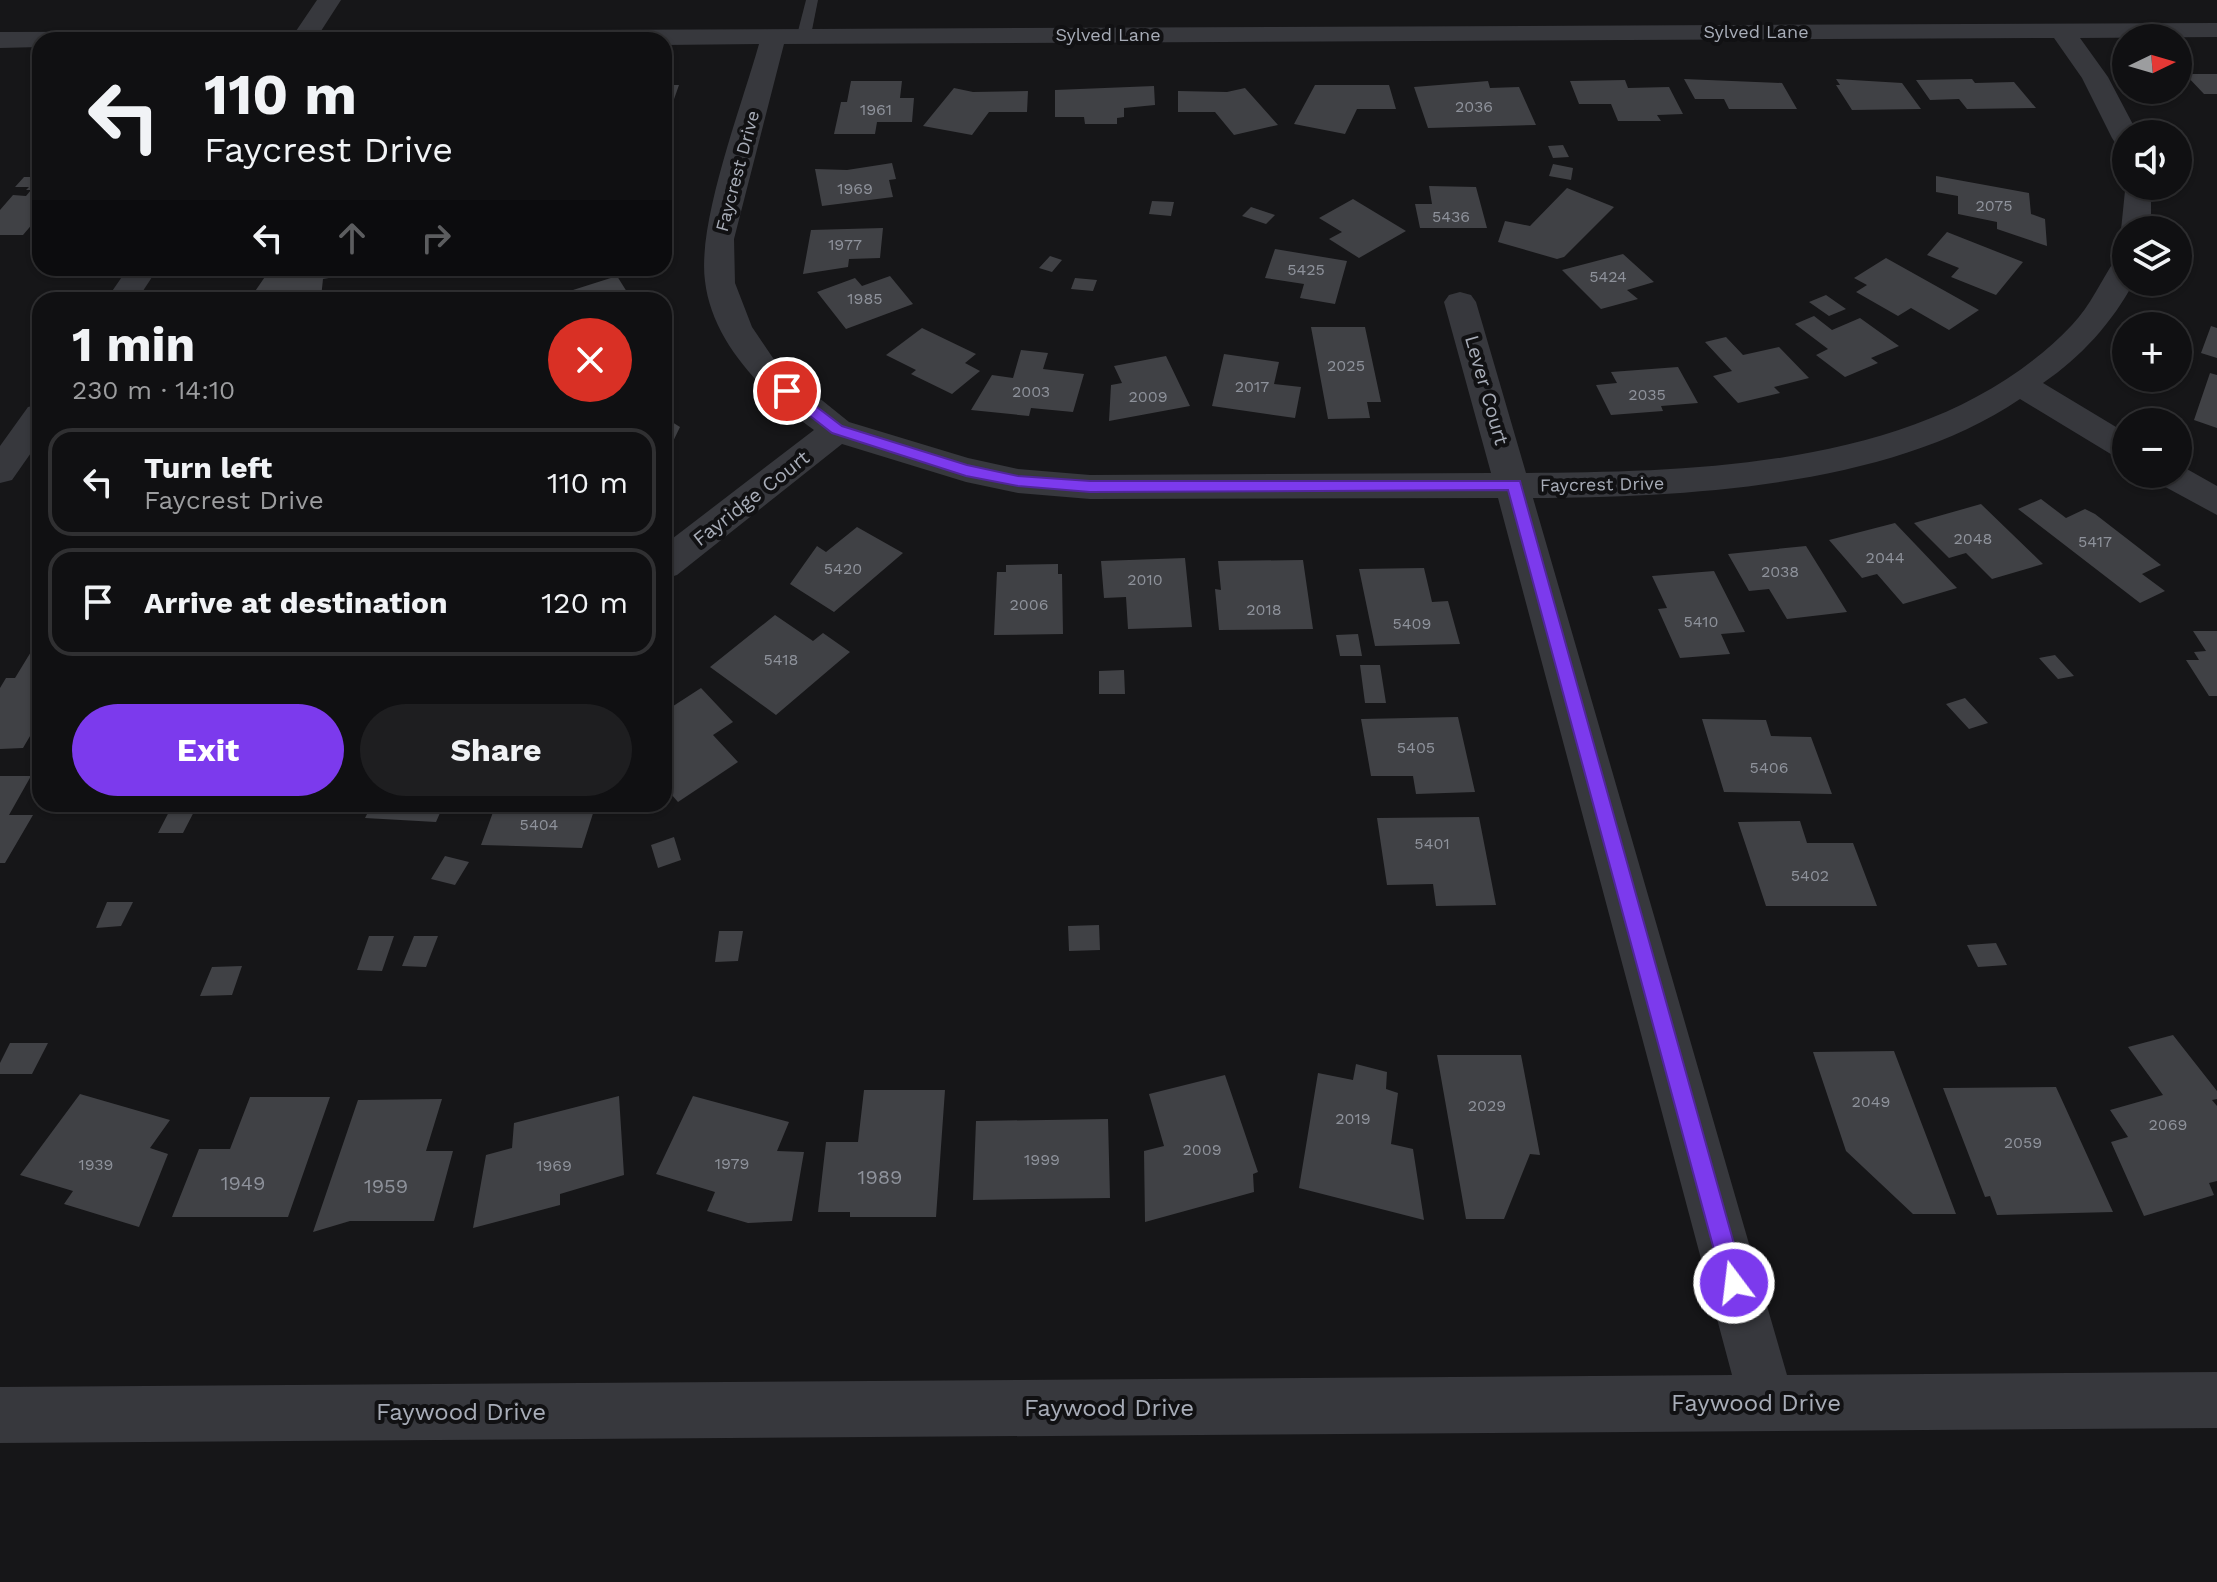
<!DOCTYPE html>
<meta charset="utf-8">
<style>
:root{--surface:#101012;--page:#1e1e20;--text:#f1f3f6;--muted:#9c9d9f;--line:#303032;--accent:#7c3aed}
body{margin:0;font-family:"Work Sans",sans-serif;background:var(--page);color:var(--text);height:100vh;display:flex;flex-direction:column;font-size:30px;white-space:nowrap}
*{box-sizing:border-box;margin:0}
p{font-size:26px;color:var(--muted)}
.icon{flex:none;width:44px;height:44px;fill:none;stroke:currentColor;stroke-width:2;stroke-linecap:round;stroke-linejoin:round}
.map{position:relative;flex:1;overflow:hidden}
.drawer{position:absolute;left:32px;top:292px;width:640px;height:520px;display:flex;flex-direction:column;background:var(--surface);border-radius:24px;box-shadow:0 2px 6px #0004,0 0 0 2px var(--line)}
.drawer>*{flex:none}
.hud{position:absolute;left:32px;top:32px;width:640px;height:244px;border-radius:24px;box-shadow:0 2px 6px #0004,0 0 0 2px var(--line);background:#101012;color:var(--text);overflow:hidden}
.needle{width:52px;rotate:85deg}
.buttons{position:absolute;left:2112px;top:24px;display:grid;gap:16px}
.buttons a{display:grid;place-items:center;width:80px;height:80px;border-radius:50%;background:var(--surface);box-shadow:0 2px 6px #0004,0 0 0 2px var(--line);font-size:40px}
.pin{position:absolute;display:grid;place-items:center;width:68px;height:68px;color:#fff;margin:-34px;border:4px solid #fff;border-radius:50%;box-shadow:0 2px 8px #0007}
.me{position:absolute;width:88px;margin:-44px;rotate:345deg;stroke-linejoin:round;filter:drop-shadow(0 0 6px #0008)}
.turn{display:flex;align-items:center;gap:28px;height:168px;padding:0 40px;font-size:36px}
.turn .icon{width:104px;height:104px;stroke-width:2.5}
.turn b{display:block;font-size:56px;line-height:68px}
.lanes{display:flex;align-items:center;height:76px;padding:0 40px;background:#0003;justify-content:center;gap:40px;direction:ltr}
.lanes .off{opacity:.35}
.round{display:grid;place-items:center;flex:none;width:84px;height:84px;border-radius:42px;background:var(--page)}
.head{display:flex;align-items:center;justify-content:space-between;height:136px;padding:0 40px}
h1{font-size:48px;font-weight:700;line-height:60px}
.button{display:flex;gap:16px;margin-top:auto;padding:16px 40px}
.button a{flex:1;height:92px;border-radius:48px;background:var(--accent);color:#fff;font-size:32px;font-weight:700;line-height:92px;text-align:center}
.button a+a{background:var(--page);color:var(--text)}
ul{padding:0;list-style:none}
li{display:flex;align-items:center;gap:24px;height:108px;margin:0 16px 12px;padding:0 24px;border:4px solid var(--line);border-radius:24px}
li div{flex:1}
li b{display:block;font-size:30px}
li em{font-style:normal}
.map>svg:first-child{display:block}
.building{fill:#404145}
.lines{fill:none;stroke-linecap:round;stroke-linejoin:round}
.service{fill:#37383d;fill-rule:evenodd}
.minor{fill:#37383d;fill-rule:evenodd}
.route{fill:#7c3aed;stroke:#51269a;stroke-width:2}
.labels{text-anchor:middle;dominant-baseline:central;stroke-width:8;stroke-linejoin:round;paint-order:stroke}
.number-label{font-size:16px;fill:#8e929b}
.far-street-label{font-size:18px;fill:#a8adb8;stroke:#111113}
.street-label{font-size:20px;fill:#a8adb8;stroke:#111113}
.near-number-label{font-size:20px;fill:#8e929b}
.near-street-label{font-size:24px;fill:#a8adb8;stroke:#111113}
</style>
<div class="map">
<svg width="2217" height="1582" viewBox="0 0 2217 1582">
<rect width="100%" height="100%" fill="#161618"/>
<!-- building -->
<path class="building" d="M 2185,74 L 2217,74 L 2217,94 L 2204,94 Z
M 1684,79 L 1782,83 L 1797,109 L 1729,109 L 1724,99 L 1695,99 Z
M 1836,79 L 1902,83 L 1921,109 L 1852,110 L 1836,85 L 1840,85 Z
M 1972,79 L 1975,83 L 2014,82 L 2036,108 L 1967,109 L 1959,99 L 1930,100 L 1916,80 Z
M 1625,80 L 1628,88 L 1669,87 L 1683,114 L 1657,115 L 1661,121 L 1618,121 L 1611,104 L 1579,104 L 1570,81 Z
M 851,81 L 902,81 L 900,98 L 914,98 L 912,122 L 877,122 L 875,134 L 834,134 L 841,102 L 847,102 Z
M 1488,81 L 1490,88 L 1519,87 L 1536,125 L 1428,128 L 1414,87 Z
M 664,85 L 679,85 L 673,102 L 664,103 Z
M 1315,85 L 1389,85 L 1396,109 L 1357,109 L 1345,134 L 1294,124 Z
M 1154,86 L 1155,105 L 1124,108 L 1124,117 L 1117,118 L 1117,124 L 1085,124 L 1084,117 L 1055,117 L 1055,90 Z
M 954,88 L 973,92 L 1028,91 L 1027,112 L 989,112 L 972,135 L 923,126 Z
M 1245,88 L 1278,125 L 1234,135 L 1215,112 L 1178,112 L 1178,91 L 1227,92 Z
M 1563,145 L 1569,157 L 1553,158 L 1548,146 Z
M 892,163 L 896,179 L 889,180 L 893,197 L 822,206 L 815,169 L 847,170 Z
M 1553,164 L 1573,168 L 1571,180 L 1549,176 Z
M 1936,176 L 2029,193 L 2031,214 L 2045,219 L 2047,246 L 1997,229 L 1997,222 L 1958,214 L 1958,196 L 1936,192 Z
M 24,177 L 40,177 L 40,215 L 23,235 L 0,235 L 0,210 L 13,195 L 26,196 L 31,190 L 26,190 L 29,187 L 15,187 Z
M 1429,186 L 1476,187 L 1487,228 L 1420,228 L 1415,204 L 1432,204 Z
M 1567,188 L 1614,207 L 1564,257 L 1557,259 L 1498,242 L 1505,221 L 1530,226 Z
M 1353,199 L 1406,231 L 1359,258 L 1329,239 L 1342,232 L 1319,218 Z
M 1152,201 L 1174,202 L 1171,216 L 1149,214 Z
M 1251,207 L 1275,215 L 1266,224 L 1242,216 Z
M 883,228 L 880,258 L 849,259 L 848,267 L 803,274 L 811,230 Z
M 1947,232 L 2023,262 L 1996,295 L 1951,277 L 1959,268 L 1927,255 Z
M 1275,249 L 1347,261 L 1335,304 L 1300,298 L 1304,284 L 1265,278 Z
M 1623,254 L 1654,282 L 1627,290 L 1638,299 L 1601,309 L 1562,270 Z
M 1050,256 L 1062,260 L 1052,272 L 1039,268 Z
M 1886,258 L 1979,310 L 1949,330 L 1911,308 L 1898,316 L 1856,292 L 1867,285 L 1854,278 Z
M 271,268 L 359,268 L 358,273 L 323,279 L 321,298 L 249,300 Z
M 617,276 L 632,300 L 579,300 L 573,290 Z
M 890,276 L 913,304 L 846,329 L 817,292 L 855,278 L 862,286 Z
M 1075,278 L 1097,280 L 1093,291 L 1071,289 Z
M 1826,295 L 1846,309 L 1829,316 L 1809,302 Z
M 1814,316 L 1832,330 L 1860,318 L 1899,346 L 1871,358 L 1878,363 L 1845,377 L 1816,355 L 1828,349 L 1795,324 Z
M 2211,326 L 2217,328 L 2217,358 L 2201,353 Z
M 1311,327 L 1365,327 L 1381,402 L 1367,402 L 1370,418 L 1328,419 Z
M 922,328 L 976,354 L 965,363 L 980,371 L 952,394 L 911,374 L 916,370 L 886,355 Z
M 1726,337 L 1743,355 L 1779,347 L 1809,378 L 1774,387 L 1780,393 L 1738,403 L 1713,376 L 1732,371 L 1705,342 Z
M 1021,350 L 1048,353 L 1043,369 L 1084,374 L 1073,412 L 1031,408 L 1029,416 L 971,410 L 992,375 L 1013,378 Z
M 1224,354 L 1279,362 L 1274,384 L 1301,387 L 1295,418 L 1212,406 Z
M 1166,356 L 1190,406 L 1109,421 L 1111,385 L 1122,383 L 1114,366 Z
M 1678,367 L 1698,403 L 1661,406 L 1663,411 L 1611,415 L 1596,385 L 1617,383 L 1611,372 Z
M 2210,373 L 2217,375 L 2217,428 L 2194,420 Z
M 664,417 L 680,427 L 667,454 L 672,457 L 664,463 Z
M 2041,499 L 2066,518 L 2085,509 L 2095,514 L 2161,565 L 2142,574 L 2165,591 L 2140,603 L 2018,509 Z
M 1981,504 L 2043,564 L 1992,579 L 1966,553 L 1949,558 L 1914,523 Z
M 1895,523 L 1957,588 L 1903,604 L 1877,574 L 1862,578 L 1829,540 Z
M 857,527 L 903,553 L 834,612 L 790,584 L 817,546 L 826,552 Z
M 1806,546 L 1847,612 L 1787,619 L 1769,589 L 1749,591 L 1728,554 Z
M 1185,558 L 1192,627 L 1128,629 L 1126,597 L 1104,598 L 1101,561 Z
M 1303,560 L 1313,629 L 1219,630 L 1215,589 L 1221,590 L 1218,561 Z
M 1058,564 L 1058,574 L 1062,574 L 1063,634 L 994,635 L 997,572 L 1006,572 L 1006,565 Z
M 1424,568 L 1432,602 L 1448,601 L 1460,644 L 1375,646 L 1359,569 Z
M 1714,571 L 1745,632 L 1721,634 L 1730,654 L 1680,658 L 1658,609 L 1667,608 L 1652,576 Z
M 775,615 L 813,641 L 823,633 L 850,652 L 776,715 L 710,667 Z
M 2193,631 L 2217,631 L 2217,696 L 2209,696 L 2186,660 L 2199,660 L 2194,652 L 2206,651 Z
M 1358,634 L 1362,656 L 1340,656 L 1336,635 Z
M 40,637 L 40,719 L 23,748 L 0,749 L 0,688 L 6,678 L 15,678 Z
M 2055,655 L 2074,676 L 2058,679 L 2039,658 Z
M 1360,665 L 1380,665 L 1386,703 L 1365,703 Z
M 1124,670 L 1125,694 L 1099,694 L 1099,671 Z
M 701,688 L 733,722 L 713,735 L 738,762 L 678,802 L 664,786 L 664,712 Z
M 1965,698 L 1988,723 L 1969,729 L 1946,704 Z
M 1458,717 L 1475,792 L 1416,794 L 1413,776 L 1371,776 L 1361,719 Z
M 1702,719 L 1766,720 L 1771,736 L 1811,737 L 1832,794 L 1724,792 Z
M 0,776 L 31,776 L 9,815 L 33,815 L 5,863 L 0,863 Z
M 173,804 L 198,804 L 183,833 L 158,833 Z
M 372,804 L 444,804 L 436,822 L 365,818 Z
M 496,804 L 596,804 L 582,848 L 481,845 Z
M 1479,817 L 1496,905 L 1436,906 L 1433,884 L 1387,885 L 1377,818 Z
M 1800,821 L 1807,843 L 1853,843 L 1877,906 L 1766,906 L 1738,822 Z
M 674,837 L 681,860 L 658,868 L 651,845 Z
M 445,856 L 469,862 L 455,885 L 431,879 Z
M 107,902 L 133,902 L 121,926 L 96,928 Z
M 1099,925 L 1100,950 L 1069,951 L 1068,926 Z
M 719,931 L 743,931 L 738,961 L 715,962 Z
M 369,936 L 394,936 L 382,971 L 357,970 Z
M 414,936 L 438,936 L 426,967 L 402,966 Z
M 1996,943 L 2007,965 L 1978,967 L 1967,945 Z
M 242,966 L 232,995 L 200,996 L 212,967 Z
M 2173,1035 L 2217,1091 L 2217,1099 L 2212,1100 L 2217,1106 L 2217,1181 L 2209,1183 L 2214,1195 L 2144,1216 L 2111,1142 L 2128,1137 L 2110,1110 L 2163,1095 L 2128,1047 Z
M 10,1043 L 48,1043 L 32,1074 L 0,1074 L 0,1063 Z
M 1894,1051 L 1956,1214 L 1913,1214 L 1846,1151 L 1813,1052 Z
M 1437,1055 L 1521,1055 L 1540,1155 L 1530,1154 L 1504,1219 L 1466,1219 Z
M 1356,1064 L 1387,1072 L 1386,1089 L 1398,1093 L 1391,1144 L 1413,1149 L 1424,1220 L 1299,1188 L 1318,1073 L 1353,1080 Z
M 1225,1075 L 1258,1172 L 1253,1174 L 1254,1192 L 1145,1222 L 1144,1151 L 1164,1146 L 1149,1094 Z
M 2056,1087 L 2113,1212 L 1997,1215 L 1990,1196 L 1985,1197 L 1943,1088 Z
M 864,1090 L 945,1090 L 936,1217 L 850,1217 L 850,1212 L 818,1212 L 826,1142 L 858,1142 Z
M 80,1094 L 170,1120 L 150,1148 L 168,1154 L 139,1227 L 64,1204 L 73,1191 L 20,1175 Z
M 619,1096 L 624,1175 L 560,1194 L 560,1205 L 473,1228 L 486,1155 L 512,1148 L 514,1123 Z
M 693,1096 L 789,1122 L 777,1151 L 804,1152 L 792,1221 L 748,1223 L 707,1211 L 715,1192 L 656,1174 Z
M 250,1097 L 330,1097 L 288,1217 L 172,1217 L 199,1149 L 230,1149 Z
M 442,1099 L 426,1151 L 453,1151 L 434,1221 L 350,1221 L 313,1232 L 358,1100 Z
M 1108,1119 L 1110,1198 L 973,1200 L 976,1121 Z"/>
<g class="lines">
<!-- service -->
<path class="service" d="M 806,0 L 818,0 L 811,35 L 804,39 L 797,35 Z"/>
<!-- minor -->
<path class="minor" d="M 317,0 L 341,0 L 321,31 L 2217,23 L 2217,37 L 2080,38 L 2108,77 L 2138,134 L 2126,134 L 2126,146 L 2116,144 L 2112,138 L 2082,78 L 2054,38 L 784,44 L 734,239 L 735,283 L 752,327 L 777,364 L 849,422 L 968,458 L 1018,469 L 1090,475 L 1491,473 L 1444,302 L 1449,295 L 1460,292 L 1471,295 L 1476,302 L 1526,473 C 1706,472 1938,466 2072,325 C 2091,305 2100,282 2115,260 L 2126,257 L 2126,282 L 2134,282 C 2112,323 2081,357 2043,383 L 2126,433 L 2126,460 L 2114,456 L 2020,399 C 1891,487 1685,497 1533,498 L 1787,1375 L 2217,1372 L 2217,1428 L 0,1443 L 0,1387 L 1732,1375 L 1498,498 L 1090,499 L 1018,493 L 966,482 L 842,444 L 677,575 L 664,579 L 664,545 L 814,430 C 766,396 712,343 705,281 C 697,222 742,105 759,44 L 664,45 L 664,40 L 40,40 L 40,47 L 0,48 L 0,32 L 296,31 Z
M 2126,181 L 2126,186 L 2151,186 L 2151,230 L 2126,230 L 2126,236 L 2121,230 Z
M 128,268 L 158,268 L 137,300 L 106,300 Z
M 40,404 L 40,440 L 12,480 L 0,483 L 0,446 L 28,407 Z
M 2178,464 L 2217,486 L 2217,515 L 2158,483 L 2153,474 L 2178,474 Z"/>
</g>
<!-- route -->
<path class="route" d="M 782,388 L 792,388 L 842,426 L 967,465 L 1018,476 L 1090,481 L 1520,481 L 1745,1283 L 1742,1291 L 1734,1294 L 1726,1291 L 1723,1283 L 1508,490 L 1090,492 L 1018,486 L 966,476 L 832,433 L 782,394 Z"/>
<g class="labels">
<!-- number labels -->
<g class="number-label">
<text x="1474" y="106">2036</text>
<text x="876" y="109">1961</text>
<text x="855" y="188">1969</text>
<text x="1994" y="205">2075</text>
<text x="1451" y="216">5436</text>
<text x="845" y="244">1977</text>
<text x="1306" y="269">5425</text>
<text x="1608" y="276">5424</text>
<text x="865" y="298">1985</text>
<text x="1346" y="365">2025</text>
<text x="1252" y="386">2017</text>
<text x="1031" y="391">2003</text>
<text x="1647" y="394">2035</text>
<text x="1148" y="396">2009</text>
<text x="1973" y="538">2048</text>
<text x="2095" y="541">5417</text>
<text x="1885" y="557">2044</text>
<text x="843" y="568">5420</text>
<text x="1780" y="571">2038</text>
<text x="1145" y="579">2010</text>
<text x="1029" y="604">2006</text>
<text x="1264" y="609">2018</text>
<text x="1701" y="621">5410</text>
<text x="1412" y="623">5409</text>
<text x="781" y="659">5418</text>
<text x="1416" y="747">5405</text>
<text x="1769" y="767">5406</text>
<text x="539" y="824">5404</text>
<text x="1432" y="843">5401</text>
<text x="1810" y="875">5402</text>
<text x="1871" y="1101">2049</text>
<text x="1487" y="1105">2029</text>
<text x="1353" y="1118">2019</text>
<text x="2168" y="1124">2069</text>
<text x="2023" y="1142">2059</text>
<text x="1202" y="1149">2009</text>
<text x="1042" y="1159">1999</text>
<text x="732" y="1163">1979</text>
<text x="96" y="1164">1939</text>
<text x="554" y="1165">1969</text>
</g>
<!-- far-street labels -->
<g class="far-street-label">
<text x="1756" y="31">Sylved Lane</text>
<text x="1108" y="34">Sylved Lane</text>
<text transform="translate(737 171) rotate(-75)">Faycrest Drive</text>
<text transform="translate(1602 484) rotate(-1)">Faycrest Drive</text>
</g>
<!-- street labels -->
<g class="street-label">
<text transform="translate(1487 390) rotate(74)">Lever Court</text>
<text transform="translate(751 498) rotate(-38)">Fayridge Court</text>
</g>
<!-- near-number labels -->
<g class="near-number-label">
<text x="880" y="1177">1989</text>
<text x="243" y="1183">1949</text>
<text x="386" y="1186">1959</text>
</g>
<!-- near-street labels -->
<g class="near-street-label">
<text x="1756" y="1403">Faywood Drive</text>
<text x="1109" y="1408">Faywood Drive</text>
<text x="461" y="1412">Faywood Drive</text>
</g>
</g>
</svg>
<div class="buttons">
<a><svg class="needle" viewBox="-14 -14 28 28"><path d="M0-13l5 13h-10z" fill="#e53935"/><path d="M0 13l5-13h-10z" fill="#9c9d9f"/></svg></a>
<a><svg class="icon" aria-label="sound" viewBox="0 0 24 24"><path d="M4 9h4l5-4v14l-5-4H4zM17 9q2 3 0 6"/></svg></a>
<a><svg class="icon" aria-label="layers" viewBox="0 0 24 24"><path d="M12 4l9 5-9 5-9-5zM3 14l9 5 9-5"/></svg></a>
<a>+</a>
<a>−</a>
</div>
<div class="pin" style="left:787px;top:391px;background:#d93025"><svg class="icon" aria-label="arrive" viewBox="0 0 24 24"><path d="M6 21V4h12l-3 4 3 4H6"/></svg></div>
<svg class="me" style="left:1734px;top:1283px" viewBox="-20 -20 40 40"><circle r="17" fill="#7c3aed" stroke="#fff" stroke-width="3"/><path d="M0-11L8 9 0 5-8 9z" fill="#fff"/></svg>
<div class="hud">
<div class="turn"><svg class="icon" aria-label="left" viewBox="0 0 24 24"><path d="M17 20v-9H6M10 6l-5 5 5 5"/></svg><div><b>110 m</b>Faycrest Drive</div></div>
<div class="lanes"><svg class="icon" aria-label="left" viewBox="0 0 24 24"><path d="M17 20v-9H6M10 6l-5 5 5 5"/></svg><svg class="icon off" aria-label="ahead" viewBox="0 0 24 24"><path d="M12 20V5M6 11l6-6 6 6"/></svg><svg class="icon off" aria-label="right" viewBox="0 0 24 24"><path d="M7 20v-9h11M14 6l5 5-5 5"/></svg></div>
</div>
<section class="drawer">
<div class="head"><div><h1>1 min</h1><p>230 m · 14:10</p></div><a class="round" style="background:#d93025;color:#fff"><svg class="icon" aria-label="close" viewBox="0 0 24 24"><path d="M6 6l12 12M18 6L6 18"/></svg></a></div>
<ul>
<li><svg class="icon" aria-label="left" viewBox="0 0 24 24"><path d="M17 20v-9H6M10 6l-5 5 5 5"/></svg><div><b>Turn left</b><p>Faycrest Drive</p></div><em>110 m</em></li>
<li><svg class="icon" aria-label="arrive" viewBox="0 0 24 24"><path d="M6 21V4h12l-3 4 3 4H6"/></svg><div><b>Arrive at destination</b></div><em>120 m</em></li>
</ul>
<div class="button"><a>Exit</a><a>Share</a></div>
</section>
</div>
